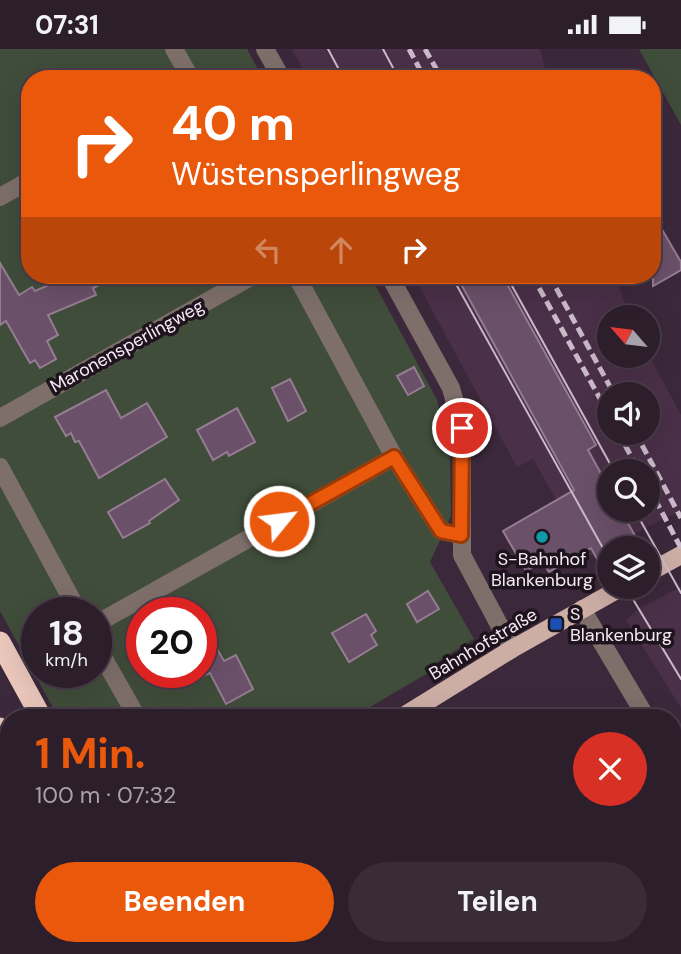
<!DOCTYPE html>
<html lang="de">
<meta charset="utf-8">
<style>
:root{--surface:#2d1e2c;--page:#392b38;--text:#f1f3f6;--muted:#a7a2a9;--line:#483c48;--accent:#ea580c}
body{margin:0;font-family:"DM Sans",sans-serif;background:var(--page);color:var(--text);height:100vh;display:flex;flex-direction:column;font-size:26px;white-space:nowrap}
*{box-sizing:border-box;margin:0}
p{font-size:23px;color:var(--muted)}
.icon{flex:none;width:38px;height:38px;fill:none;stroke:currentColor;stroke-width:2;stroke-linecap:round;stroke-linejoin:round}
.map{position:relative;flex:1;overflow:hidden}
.sheet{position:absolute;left:0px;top:660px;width:682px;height:247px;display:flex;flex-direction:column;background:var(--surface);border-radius:28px 28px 0 0;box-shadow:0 7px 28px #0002,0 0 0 2px var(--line)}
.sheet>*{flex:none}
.guide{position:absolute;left:21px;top:21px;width:640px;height:214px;border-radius:28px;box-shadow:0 7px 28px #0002,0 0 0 2px var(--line);background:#ea580c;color:#fff;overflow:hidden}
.needle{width:46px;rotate:298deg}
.controls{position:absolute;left:597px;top:256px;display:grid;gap:14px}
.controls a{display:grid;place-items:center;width:63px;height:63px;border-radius:50%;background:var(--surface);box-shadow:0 7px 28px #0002,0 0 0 2px var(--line);font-size:35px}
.speed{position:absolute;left:21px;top:548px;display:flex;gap:14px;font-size:35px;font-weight:700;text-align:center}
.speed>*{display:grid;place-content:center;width:91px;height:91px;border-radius:50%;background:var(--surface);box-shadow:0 7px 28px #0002,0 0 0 2px var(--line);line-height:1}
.speed small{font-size:18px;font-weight:400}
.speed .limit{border:10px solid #d22;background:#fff;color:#111}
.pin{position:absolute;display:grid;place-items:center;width:60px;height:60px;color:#fff;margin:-30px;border:4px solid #fff;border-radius:50%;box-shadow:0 2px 7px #0007}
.me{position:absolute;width:77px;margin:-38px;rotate:61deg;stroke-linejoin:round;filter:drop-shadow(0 0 5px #0008)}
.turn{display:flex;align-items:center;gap:24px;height:147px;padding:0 35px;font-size:32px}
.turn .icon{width:91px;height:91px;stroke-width:2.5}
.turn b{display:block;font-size:49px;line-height:60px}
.lanes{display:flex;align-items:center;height:66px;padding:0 35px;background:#0003;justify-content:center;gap:35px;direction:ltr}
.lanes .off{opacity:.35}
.round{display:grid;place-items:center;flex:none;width:74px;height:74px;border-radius:37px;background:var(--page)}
.head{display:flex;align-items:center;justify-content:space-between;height:119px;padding:0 35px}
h1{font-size:42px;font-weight:700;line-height:52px;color:var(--accent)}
.primary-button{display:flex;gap:14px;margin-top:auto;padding:14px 35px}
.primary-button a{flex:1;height:80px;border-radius:42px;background:var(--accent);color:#fff;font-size:28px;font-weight:700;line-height:80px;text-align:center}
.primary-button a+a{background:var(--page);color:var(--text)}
.status{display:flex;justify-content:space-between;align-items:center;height:49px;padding:0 35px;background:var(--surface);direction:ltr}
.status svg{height:19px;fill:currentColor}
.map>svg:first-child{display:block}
.built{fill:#4a3048;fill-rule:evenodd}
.green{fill:#414d3b;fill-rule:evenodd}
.building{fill:#6b5069;stroke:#957c92;stroke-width:2}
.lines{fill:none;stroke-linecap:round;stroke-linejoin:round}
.minor{stroke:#7e6f6b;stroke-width:18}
.major{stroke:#ccaea5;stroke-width:18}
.highway{stroke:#ebc7bc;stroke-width:21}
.tram{stroke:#cbbbca;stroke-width:2}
.rail{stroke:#cbbbca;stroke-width:5;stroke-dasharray:10 5;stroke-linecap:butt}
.route-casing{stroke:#983908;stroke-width:18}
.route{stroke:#ea580c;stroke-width:12}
.culture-dot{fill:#0f9aa8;stroke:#1e141d;stroke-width:2.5}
.transit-dot{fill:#1a4fb4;stroke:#1e141d;stroke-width:2.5}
.labels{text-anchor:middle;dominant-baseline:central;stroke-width:7;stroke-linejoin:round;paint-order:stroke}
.street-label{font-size:18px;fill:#f8eaf7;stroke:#1e141d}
.poi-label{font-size:18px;fill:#f8eaf7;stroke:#1e141d}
</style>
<div class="status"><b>07:31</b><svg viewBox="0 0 49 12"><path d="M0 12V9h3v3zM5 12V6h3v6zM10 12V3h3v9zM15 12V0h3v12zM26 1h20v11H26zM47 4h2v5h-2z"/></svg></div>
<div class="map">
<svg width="681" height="905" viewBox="0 0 681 905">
<rect width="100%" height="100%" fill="#3c283b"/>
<!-- built -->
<path class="built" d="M 292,0 L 540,0 L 548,30 L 308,30 Z
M 413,226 L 615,226 L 630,268 L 609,268 L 609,306 L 648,306 L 648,304 L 681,366 L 681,461 L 589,508 L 533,410 L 517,418 ZM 609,345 L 648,345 L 648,383 L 609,383 ZM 609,422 L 648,422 L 648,460 L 609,460 Z
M 681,538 L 681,659 L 626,571 L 638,560 Z"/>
<!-- green -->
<path class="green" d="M 0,0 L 247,0 L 263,30 L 30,30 L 30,226 L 370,226 L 437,351 L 450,405 L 451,467 L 430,513 L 474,590 L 434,615 L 433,621 L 353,668 L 58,668 L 0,562 ZM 37,564 L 96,564 L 96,623 L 37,623 ZM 142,564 L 201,564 L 201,623 L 142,623 Z
M 639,0 L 681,0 L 681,76 Z
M 0,722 L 9,740 L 9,898 L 18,898 L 9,905 L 0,905 Z"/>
<!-- building -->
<path class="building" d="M 653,165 L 681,213 L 681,221 L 653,237 Z
M 0,214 L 19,246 L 32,238 L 35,242 L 72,226 L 119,226 L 93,239 L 96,246 L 48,266 L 58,286 L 47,292 L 56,310 L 40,319 L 35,311 L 30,314 L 6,272 L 0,276 Z
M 456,226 L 502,226 L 596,396 L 588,401 L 609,439 L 609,460 L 620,460 L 642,499 L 609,499 L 609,532 L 591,499 L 549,523 L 543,513 L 526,522 L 503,482 L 574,441 Z
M 414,318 L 424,337 L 408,346 L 397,327 Z
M 290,330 L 306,362 L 288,372 L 272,339 Z
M 106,341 L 121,369 L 147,354 L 167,388 L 99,429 L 79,392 L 75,393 L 71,384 L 66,387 L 55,368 Z
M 237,359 L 255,393 L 229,407 L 227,403 L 213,411 L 197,381 Z
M 165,430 L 179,451 L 149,472 L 150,474 L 123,489 L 108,463 Z
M 428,542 L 439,560 L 417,573 L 407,555 Z
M 366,565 L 376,582 L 371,586 L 377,596 L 349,613 L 332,584 Z
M 201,572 L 224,612 L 236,606 L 253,640 L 226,655 L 210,624 L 201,628 Z"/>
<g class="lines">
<!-- minor -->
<path class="minor" d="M 174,0 L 191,30
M 265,0 L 282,30
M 0,148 L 30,131
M 296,226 L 394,408 L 441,482 L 461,486
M 389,226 L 451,339 L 462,379 L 462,506 L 512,600
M 0,369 L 254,226
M 0,418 L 79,564
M 582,560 L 646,668
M 96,575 L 394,408
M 96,596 L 137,668
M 674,714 L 681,726
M 0,842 L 9,856
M 34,898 L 38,905
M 262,898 L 265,905
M 477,905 L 490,898"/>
<!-- major -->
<path class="major" d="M 648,524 L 681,506
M 402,668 L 512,600 L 624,537
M 56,905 L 65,898"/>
<!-- highway -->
<path class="highway" d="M 0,593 L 41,668
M 0,679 L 9,696
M 116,898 L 120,905
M 163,898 L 167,905"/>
<!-- tram -->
<path class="tram" d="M 328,0 L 344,30
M 383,0 L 399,30
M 451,226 L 609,510
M 506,226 L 614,422
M 634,460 L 681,544
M 625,537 L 681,630"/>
<!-- rail -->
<path class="rail" d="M 409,0 L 425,30
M 425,0 L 442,30
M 532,226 L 609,366
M 549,226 L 614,345
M 618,383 L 639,422
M 635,383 L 681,469
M 648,437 L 681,499"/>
</g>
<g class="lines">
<defs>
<path id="route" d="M 279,472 L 394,408 L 441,482 L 461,486 L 462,379"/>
</defs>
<!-- route casing -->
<use href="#route" class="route-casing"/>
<!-- route -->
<use href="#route" class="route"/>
</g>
<!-- markers -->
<circle class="culture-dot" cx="542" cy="488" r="7"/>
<rect class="transit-dot" x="549" y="568" width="14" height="14" rx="3.5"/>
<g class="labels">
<!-- street labels -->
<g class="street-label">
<text transform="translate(127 297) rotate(-29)">Maronensperlingweg</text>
<text transform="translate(483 595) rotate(-31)">Bahnhofstraße</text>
</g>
<!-- poi labels -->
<g class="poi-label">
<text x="542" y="510">S-Bahnhof<tspan x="542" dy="21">Blankenburg</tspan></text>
<text x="570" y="565" text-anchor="start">S<tspan x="570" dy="21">Blankenburg</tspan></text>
</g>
</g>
</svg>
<div class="controls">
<a><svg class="needle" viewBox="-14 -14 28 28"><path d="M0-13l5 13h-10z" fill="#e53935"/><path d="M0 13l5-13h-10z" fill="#a7a2a9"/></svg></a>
<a><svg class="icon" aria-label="sound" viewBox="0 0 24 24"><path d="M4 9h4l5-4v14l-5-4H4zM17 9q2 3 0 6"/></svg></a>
<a><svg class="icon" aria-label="search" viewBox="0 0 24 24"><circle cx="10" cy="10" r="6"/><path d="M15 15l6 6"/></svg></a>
<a><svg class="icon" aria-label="layers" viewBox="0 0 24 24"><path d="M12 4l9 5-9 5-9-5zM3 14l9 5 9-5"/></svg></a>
</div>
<div class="speed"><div>18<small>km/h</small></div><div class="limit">20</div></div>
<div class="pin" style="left:462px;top:379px;background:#d93025"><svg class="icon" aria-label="arrive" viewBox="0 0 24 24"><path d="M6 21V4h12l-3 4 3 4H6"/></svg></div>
<svg class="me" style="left:279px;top:472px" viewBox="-20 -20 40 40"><circle r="17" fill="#ea580c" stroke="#fff" stroke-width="3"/><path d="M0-11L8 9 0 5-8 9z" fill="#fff"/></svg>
<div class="guide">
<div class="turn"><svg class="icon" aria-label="right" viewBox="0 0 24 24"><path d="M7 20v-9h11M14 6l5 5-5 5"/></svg><div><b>40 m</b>Wüstensperlingweg</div></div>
<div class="lanes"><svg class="icon off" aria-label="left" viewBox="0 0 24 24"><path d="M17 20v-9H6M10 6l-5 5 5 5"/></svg><svg class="icon off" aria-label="ahead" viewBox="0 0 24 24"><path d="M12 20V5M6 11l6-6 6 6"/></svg><svg class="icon" aria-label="right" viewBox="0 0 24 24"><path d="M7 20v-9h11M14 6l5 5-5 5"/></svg></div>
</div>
<section class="sheet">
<div class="head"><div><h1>1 Min.</h1><p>100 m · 07:32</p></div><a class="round" style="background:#d93025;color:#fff"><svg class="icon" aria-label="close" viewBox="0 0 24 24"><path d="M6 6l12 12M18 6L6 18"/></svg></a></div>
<div class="primary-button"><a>Beenden</a><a>Teilen</a></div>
</section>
</div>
